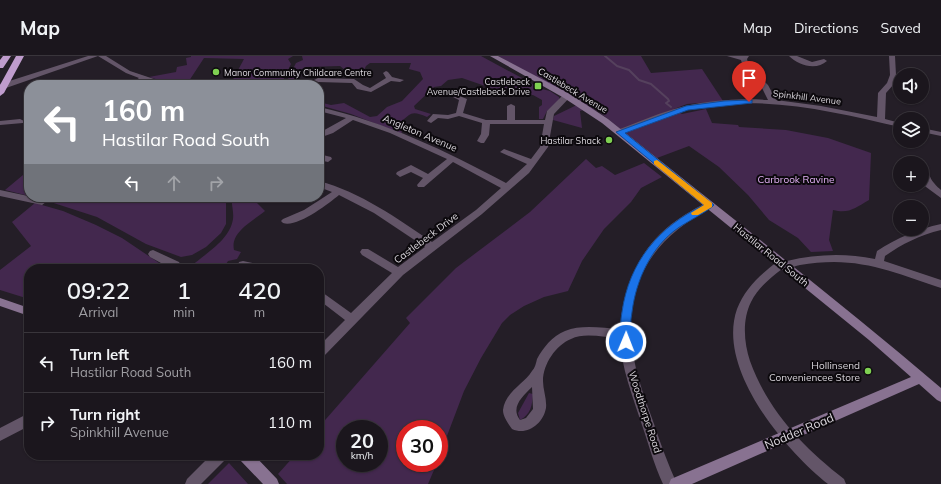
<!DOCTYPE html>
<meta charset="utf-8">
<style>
:root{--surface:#1b161d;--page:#241f26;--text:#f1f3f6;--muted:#a09fa4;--line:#39353b}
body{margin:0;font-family:Mulish,sans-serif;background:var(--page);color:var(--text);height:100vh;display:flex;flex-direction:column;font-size:15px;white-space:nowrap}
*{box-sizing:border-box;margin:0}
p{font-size:13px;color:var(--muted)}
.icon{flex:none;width:22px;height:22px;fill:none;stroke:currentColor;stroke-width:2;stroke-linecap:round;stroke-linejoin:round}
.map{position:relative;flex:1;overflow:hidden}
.panel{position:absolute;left:24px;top:208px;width:300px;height:196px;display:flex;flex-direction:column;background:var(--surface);border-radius:16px;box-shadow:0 1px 3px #0004,0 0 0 1px var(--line)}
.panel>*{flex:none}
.top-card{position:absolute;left:24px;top:24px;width:300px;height:122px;border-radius:16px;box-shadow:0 1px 3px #0004,0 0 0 1px var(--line);background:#8c9099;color:#fff;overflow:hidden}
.controls{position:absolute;left:893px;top:12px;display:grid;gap:8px}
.controls a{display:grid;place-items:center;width:36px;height:36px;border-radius:50%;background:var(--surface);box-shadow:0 1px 3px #0004,0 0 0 1px var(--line);font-size:20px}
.speed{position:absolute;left:336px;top:364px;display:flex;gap:8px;font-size:20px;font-weight:700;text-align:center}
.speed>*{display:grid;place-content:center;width:52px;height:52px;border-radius:50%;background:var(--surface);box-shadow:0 1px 3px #0004,0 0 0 1px var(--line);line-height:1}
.speed small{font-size:10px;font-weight:400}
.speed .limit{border:6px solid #d22;background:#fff;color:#111}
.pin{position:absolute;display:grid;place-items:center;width:34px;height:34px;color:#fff;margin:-41px -17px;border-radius:50% 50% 50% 0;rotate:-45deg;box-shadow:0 0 4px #0007}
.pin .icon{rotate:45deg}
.me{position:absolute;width:44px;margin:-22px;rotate:1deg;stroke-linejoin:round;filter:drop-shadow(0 0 3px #0008)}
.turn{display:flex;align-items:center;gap:14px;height:84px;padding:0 12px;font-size:18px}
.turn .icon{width:52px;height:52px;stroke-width:2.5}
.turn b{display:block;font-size:28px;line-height:34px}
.lanes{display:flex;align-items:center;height:38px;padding:0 12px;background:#0003;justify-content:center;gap:20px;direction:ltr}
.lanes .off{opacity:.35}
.eta{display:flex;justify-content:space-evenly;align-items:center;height:68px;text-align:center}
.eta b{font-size:24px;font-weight:600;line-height:28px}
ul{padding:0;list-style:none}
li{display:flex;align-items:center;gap:12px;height:60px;padding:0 12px;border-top:1px solid var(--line)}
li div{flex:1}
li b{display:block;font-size:15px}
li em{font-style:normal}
header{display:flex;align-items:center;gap:24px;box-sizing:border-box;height:56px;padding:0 20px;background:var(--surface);border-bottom:1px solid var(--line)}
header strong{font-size:19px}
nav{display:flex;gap:22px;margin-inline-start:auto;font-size:14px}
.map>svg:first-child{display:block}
.green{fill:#43284e;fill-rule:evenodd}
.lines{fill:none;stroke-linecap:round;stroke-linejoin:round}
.stream{stroke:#55415d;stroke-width:2}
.street{fill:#635568;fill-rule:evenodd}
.secondary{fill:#887291;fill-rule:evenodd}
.highway{fill:#bf9ccd;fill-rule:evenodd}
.route{fill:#1a73e8;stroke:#114b97}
.slow{fill:#f59e0b}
.poi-dot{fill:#7fd052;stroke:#0c090d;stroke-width:1.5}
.labels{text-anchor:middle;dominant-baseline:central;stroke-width:4;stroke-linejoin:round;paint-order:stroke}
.far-poi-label{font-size:9px;fill:#dbd7dd;stroke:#0c090d;text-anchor:end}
.far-street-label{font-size:9px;fill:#dbd7dd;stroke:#0c090d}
.street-label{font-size:10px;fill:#dbd7dd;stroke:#0c090d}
.park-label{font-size:10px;fill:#e4b2f7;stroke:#0c090d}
.poi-label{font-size:10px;fill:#dbd7dd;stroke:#0c090d;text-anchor:end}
.near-street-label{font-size:12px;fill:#dbd7dd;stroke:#0c090d}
</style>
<header>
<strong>Map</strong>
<nav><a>Map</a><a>Directions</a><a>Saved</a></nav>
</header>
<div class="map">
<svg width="941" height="428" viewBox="0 0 941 428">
<rect width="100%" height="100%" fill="#241e27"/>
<!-- green -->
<path class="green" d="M 191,0 L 293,0 L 288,3 L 291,8 L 281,29 L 230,29 L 244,3 L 204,2 L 187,28 L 194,29 L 175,29 L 149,21 L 176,16 L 177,11 L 187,9 L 186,2 L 191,1 Z
M 302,0 L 481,0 L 542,33 L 550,35 L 559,41 L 560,46 L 547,55 L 543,63 L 539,63 L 539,51 L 542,49 L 542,44 L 533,39 L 517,39 L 511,35 L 494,33 L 462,22 L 448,24 L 441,30 L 434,31 L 414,50 L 415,53 L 431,58 L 427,61 C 412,55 412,56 400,67 L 402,78 L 351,58 L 319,49 L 319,46 L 331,49 L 344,47 L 370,61 L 377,60 L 387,51 L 402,45 L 423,23 L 420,16 L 409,13 L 411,7 L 370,7 L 366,10 L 364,14 L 345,14 L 340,10 L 306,11 L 302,13 L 300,18 L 302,18 L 295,23 L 293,29 L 285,29 L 296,7 L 303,4 Z
M 498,0 L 641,0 L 651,17 L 702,13 L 723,45 L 687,48 L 674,53 L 682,58 L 706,53 L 712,67 L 738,69 L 739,71 L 786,74 L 828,82 L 871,97 L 869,144 C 855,152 849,158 833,154 L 829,184 L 833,195 L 811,196 L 798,182 L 769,164 L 748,139 L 719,111 L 689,90 L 657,102 L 599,56 L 589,52 L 580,55 L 582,72 L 553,64 L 554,60 L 583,46 Z
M 586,103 L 596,112 L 602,110 L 615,119 L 644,107 L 662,121 L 641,132 L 631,146 L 604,173 L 582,205 L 568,235 L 544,241 L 524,250 L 510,259 L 502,267 L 481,302 L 464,335 L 439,401 L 439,373 L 405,373 L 405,407 L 437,407 L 428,428 L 287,428 L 278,418 L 295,399 L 319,399 L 319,371 L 410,267 L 406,262 L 456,212 L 530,156 ZM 345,373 L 379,373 L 379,407 L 345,407 Z
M 29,114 L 29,140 L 5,134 Z
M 35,141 L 226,141 L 226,168 L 221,177 L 206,191 L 192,199 L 181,201 L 146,188 L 97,161 Z
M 232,141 L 254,141 L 257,147 L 265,155 C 253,165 230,176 234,194 L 241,196 L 237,203 L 228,205 L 223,213 L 190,213 L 190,211 C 205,198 230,184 233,163 C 234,156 231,148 232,141 Z
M 35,147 L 63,155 L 96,169 L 122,182 L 168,213 L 29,213 L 29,243 L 0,234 L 0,214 L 31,190 L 12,166 Z
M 529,337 L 533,338 C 532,350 531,358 520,364 L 518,357 Z
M 229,407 L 248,428 L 208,428 Z"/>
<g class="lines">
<!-- stream -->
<path class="stream" d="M 605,0 L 617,10 L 629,14 L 639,24 L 651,28 L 668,43 L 669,45 L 666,47 L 671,51"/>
<!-- street -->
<path class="street" d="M 88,0 L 106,0 L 130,15 L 172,29 L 161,29 L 146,24 L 138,29 L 129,29 L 139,22 L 126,17 L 98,0 L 6,32 L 0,31 L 0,28 Z
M 727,0 L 749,0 L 747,3 L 749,10 L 768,29 L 776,44 L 821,50 L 877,61 L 878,37 L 887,27 L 890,19 L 889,0 L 895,0 L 896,19 L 894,28 L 886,37 L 885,63 L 900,67 L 900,71 C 831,55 757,37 686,54 C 664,60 644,70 623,78 L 617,78 L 617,74 C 639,66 661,56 685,50 C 712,44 740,42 768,44 L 762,32 L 743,11 L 741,4 Z
M 789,0 L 797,0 L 812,6 L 824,3 L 827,5 C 816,15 798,9 789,0 Z
M 386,15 L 388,16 L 392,21 L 404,24 L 400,26 L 391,25 L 371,36 L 357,33 L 352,27 L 318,26 L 314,24 L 318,22 L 354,23 L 363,29 L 370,32 L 386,22 L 383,17 Z
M 564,38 L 570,38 L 571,40 L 554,58 L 548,91 L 529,117 L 482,158 L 403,219 L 323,301 L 319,302 L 319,290 L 345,264 L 319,244 L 319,234 L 351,257 L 392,217 L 362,199 L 360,196 L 362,193 L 368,193 L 398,211 L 425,191 L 374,157 L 339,139 C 328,148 297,172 283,167 L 281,165 L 283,163 L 304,154 L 332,136 L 319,131 L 319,125 C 360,136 397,162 432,186 L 476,154 L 501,132 L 453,106 L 424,131 L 418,131 L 417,129 L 423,122 L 411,116 L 400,121 L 396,118 L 397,116 L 411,109 L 428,118 L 447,103 L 390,77 L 353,64 L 333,77 L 319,82 L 319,77 L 346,62 L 319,55 L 319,51 C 386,66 446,95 506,127 L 527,108 L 500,96 L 504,93 L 531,103 L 540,91 L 544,68 L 490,68 L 489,79 L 484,87 L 481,87 L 477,85 L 481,78 L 482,67 L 459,60 L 448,63 L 438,62 L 431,67 L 427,65 L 433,58 L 448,59 L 456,57 L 459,44 L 453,41 L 457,39 L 467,43 L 463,57 L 486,64 L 507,64 L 507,50 L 511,48 L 515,50 L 515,64 L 545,64 L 547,55 Z
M 20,63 L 24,65 L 23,67 L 0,69 L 0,65 Z
M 922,72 L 941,76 L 941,80 L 922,76 Z
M 319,98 L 331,101 L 332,103 L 328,106 L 319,104 Z
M 922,112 C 930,115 929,122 934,127 C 936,130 939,132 941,134 L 941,142 L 922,128 Z
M 0,134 L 42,143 L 46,146 L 42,149 L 0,140 Z
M 710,146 L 714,149 L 713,151 C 656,180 624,224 632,290 C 635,317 645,343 654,368 C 661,389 668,408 677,428 L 663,428 C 654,409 649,389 642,369 C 633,341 621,312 620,282 C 605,282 585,276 571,283 C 556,289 543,308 543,325 C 543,334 547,343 546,352 C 543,368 527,380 512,373 C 508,367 503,361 503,354 C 505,336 524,328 532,315 C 535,312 536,307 537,303 C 543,292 552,280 565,275 C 582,268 602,272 620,273 C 623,226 643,185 683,160 C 691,155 700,149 710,146 ZM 532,331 L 533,353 L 526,362 L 520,364 C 510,351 523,340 532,331 Z
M 941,168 L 941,174 C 920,179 902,188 885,200 L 884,205 L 941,224 L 941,232 C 905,220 872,206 834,206 C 823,206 811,207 800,209 C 794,210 788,214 782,213 C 770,222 758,232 751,246 C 742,264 744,287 750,305 C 768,355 803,391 844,423 L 846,428 L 828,428 C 785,394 716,313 737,253 C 745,232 761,218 778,205 C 782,204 784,205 787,205 C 817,198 845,197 875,203 L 877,195 C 897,182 918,173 941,168 Z
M 153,194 L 179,206 L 183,213 L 172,213 L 150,201 L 148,198 L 150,195 Z
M 243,205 L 267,210 L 268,213 L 239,212 L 238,209 L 239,206 Z
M 29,357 L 29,370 L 0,385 L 0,372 Z
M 211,399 L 226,399 L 225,404 L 201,428 L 185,428 L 187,423 Z"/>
<!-- secondary -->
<path class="secondary" d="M 490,0 L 498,0 L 570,38 L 608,63 C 719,152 833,240 941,332 L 941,346 L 937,344 L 919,328 L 692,428 L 669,428 L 671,423 L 911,321 L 869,284 L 602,67 L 564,42 Z
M 0,242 L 29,252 L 29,260 L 0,250 Z
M 239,399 L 254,399 L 277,423 L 279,428 L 263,428 L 240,404 Z"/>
<!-- highway -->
<path class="highway" d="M 3,0 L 11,0 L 3,12 L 0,12 L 0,4 Z
M 16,0 L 24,0 L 4,37 L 0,40 L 0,29 Z"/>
</g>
<!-- route -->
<path class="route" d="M 749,44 L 752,44 L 752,47 L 688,54 L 625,77 L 714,149 C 710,154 685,167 678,172 C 651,191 636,224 632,256 C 630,265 631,276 631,286 L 629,289 L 626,290 L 622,289 L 621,286 C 621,276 620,265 622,256 C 629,206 659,170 704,149 L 616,76 L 686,50 L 724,45 Z"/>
<!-- slow -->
<path class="slow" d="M 657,104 L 712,147 L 712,151 L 698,159 L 692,159 L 691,157 L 704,149 L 654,108 L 654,105 Z"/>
<!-- markers -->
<g class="poi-dot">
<circle cx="216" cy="16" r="4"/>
<rect x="534" y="26" width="8" height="8" rx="2"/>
<circle cx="609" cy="84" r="4"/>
<circle cx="868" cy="315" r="4"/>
</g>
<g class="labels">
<!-- far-poi labels -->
<g class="far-poi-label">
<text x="224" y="16" text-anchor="start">Manor Community Childcare Centre</text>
<text x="530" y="25">Castlebeck<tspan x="530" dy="10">Avenue/Castlebeck Drive</tspan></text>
<text x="601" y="84">Hastilar Shack</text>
</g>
<!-- far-street labels -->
<g class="far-street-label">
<text transform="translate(573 34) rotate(31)">Castlebeck Avenue</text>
<text transform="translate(807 41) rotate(7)">Spinkhill Avenue</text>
</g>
<!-- street labels -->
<g class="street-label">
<text transform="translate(420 77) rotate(23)">Angleton Avenue</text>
<text transform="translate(426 182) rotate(-37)">Castlebeck Drive</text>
<text transform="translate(771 199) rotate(39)">Hastilar Road South</text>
<text transform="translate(645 356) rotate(72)">Woodthorpe Road</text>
</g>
<!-- park labels -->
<g class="park-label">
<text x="796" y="123">Carbrook Ravine</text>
</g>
<!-- poi labels -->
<g class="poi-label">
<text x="860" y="309">Hollinsend<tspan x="860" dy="12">Conveniencee Store</tspan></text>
</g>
<!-- near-street labels -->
<g class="near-street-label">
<text transform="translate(799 375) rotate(-23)">Nodder Road</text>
</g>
</g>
</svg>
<div class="controls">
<a><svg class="icon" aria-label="sound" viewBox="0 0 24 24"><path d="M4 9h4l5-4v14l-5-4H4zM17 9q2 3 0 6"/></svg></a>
<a><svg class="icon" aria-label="layers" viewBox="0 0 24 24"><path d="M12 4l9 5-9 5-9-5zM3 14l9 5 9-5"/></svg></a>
<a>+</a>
<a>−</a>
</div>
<div class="speed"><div>20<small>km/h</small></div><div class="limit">30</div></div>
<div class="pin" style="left:749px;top:46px;background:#d93025"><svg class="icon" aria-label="arrive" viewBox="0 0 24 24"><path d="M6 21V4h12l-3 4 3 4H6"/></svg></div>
<svg class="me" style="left:626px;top:286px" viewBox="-20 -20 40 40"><circle r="17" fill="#1a73e8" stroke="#fff" stroke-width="3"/><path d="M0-11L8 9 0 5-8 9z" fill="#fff"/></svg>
<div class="top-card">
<div class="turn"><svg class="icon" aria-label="left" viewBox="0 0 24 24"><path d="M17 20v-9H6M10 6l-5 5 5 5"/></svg><div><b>160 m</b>Hastilar Road South</div></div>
<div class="lanes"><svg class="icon" aria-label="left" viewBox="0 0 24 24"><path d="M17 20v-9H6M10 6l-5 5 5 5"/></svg><svg class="icon off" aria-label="ahead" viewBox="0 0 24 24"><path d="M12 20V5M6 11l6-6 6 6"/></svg><svg class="icon off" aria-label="right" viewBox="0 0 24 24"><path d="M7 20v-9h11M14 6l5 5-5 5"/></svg></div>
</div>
<section class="panel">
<div class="eta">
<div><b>09:22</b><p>Arrival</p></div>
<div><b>1</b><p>min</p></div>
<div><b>420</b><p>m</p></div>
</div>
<ul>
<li><svg class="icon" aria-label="left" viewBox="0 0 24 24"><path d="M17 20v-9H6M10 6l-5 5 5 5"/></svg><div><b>Turn left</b><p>Hastilar Road South</p></div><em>160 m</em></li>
<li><svg class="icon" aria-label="right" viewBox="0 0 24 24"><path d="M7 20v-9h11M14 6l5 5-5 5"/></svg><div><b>Turn right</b><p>Spinkhill Avenue</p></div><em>110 m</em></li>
</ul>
</section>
</div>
